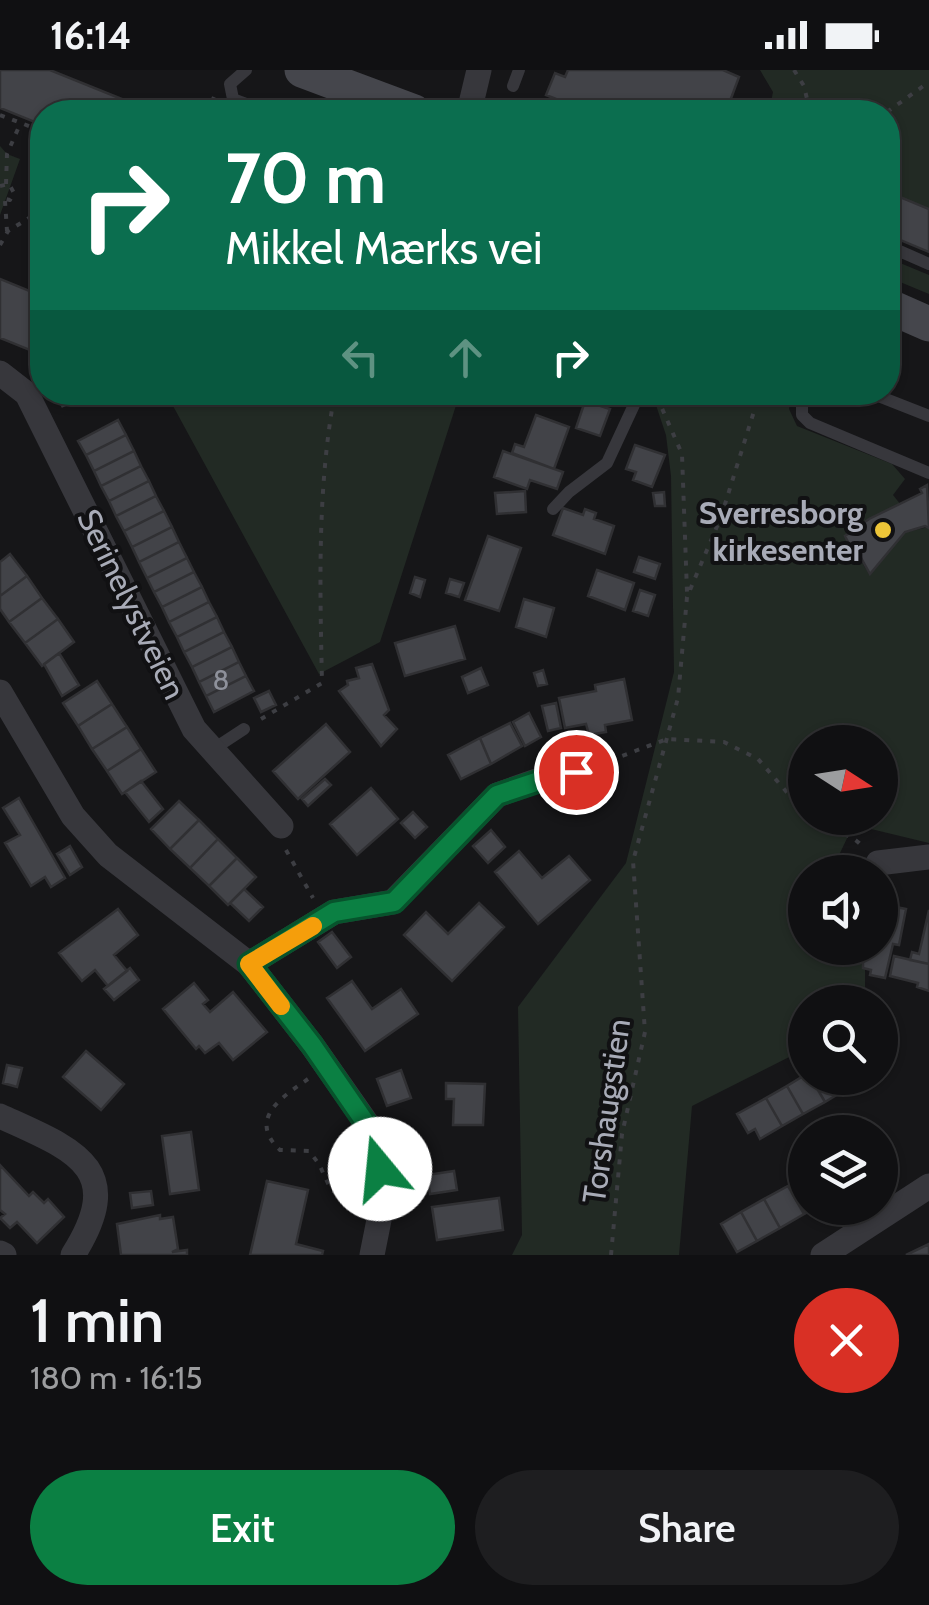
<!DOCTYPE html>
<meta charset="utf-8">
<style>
:root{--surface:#101012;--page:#1e1e20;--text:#f1f3f6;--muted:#9c9d9f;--line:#303032;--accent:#0b8043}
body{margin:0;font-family:Cabin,sans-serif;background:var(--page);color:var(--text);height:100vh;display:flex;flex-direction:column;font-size:38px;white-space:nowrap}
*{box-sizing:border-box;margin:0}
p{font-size:32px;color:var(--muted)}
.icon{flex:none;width:55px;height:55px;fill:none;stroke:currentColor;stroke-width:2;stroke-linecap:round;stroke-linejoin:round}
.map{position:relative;height:1185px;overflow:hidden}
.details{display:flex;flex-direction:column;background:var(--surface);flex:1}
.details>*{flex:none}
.guide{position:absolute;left:30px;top:30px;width:870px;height:305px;border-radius:40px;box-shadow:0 2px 8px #0004,0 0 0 2px var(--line);background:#0b6e4f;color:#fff;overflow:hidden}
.needle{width:65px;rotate:102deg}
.tools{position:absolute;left:788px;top:655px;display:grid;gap:20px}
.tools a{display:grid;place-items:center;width:110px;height:110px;border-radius:50%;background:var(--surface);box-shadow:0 2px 8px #0004,0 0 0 2px var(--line);font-size:50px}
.pin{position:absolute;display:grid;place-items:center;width:85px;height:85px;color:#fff;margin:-42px;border:5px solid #fff;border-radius:50%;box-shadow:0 2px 10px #0007}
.me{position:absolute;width:110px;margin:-55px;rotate:343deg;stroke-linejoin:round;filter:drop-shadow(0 0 8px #0008)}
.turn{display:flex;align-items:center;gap:35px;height:210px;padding:0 30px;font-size:45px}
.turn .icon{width:130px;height:130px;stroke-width:2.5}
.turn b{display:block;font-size:70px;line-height:85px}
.lanes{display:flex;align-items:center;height:95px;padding:0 30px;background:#0003;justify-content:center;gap:50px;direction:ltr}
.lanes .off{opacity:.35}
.round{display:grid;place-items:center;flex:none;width:105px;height:105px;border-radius:52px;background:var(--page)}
.head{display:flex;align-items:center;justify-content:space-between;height:170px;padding:0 30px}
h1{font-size:60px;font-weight:600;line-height:75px}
.primary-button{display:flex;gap:20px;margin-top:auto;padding:20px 30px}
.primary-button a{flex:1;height:115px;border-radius:60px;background:var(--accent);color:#fff;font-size:40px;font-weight:600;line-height:115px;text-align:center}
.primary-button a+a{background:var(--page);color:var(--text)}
.status{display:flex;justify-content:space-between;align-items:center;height:70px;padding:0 50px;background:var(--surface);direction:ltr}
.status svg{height:28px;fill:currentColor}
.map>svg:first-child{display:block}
.green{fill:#222a24;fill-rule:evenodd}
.building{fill:#424348;stroke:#303033;stroke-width:2.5}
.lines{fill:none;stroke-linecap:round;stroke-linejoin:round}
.path{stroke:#3d3e43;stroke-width:4;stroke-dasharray:5 8;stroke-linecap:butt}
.lane{stroke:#37373c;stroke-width:12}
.street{stroke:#37373c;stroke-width:25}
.secondary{stroke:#45464c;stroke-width:35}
.route-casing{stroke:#07532c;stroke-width:25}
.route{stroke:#0b8043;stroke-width:18}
.slow{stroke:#f59e0b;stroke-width:18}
.poi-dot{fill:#edc538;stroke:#111113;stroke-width:4}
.labels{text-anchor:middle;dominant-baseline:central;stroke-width:8;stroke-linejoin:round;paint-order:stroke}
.number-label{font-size:28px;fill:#8e919b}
.poi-label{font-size:32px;font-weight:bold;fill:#a8abb7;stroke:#111113;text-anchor:end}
.street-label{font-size:32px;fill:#a8abb7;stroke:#111113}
</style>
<div class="status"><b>16:14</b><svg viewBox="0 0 49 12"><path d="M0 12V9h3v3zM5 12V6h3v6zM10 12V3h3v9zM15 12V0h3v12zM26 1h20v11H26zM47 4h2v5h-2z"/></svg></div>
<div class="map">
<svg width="929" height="1185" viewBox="0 0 929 1185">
<rect width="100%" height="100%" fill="#161618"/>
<!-- green -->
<path class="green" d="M 760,0 L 929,0 L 929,139 L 888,122 L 888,42 L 769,42 L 773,22 Z
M 0,76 L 7,84 L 20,89 L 0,145 Z
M 888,188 L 929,205 L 929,224 L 888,207 Z
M 166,323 L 460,323 L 380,572 L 319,604 Z
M 708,323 L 792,323 L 789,339 L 797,356 L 892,394 L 905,409 L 893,425 L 901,435 L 846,466 L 869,504 L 906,462 L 929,457 L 929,773 L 871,759 L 850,762 L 840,783 L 849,802 L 805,802 L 805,878 L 865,878 L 865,932 L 805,932 L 805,979 L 692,1036 L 679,1185 L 512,1185 L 522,1165 L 518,937 L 626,793 L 674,602 L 671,406 L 666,365 L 656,335 L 665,325 L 701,337 ZM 805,672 L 880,672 L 880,748 L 805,748 Z"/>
<!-- building -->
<path class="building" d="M 0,0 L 50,0 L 154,42 L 42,42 L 42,55 L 0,38 Z
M 568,0 L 723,0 L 739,7 L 726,42 L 575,42 L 554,34 L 556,29 L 546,25 L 555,3 L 565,7 Z
M 888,122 L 929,139 L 929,182 L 888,165 Z
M 0,209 L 42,226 L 42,285 L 0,268 Z
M 585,331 L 610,339 L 600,366 L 576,358 Z
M 536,345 L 569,357 L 554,399 L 512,383 L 515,374 L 524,377 Z
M 118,350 L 126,365 L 86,385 L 78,371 Z
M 126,365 L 134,381 L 94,401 L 86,385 Z
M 635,375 L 665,385 L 652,417 L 633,410 L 636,402 L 626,399 Z
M 134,381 L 141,396 L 101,416 L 94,401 Z
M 503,381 L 563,402 L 557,419 L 530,410 L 527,419 L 494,407 Z
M 141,396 L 149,411 L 109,431 L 101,416 Z
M 149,411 L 156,426 L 116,446 L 109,431 Z
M 927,415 L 929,458 L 925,456 L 905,462 L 870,504 L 861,488 L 857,490 L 845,466 L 869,449 L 922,423 L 920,419 Z
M 525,421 L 526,442 L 497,444 L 495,423 Z
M 664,422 L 665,436 L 655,436 L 653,423 Z
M 156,426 L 164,441 L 124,461 L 116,446 Z
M 563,438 L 583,445 L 585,439 L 596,443 L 594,449 L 614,456 L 605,484 L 553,465 Z
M 164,441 L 172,457 L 132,477 L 124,461 Z
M 172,457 L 179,472 L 139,492 L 132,477 Z
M 488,466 L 521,478 L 499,541 L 465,530 Z
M 179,472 L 187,488 L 147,508 L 139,492 Z
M 10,484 L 27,506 L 0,526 L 0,492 Z
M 639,487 L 660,494 L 655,509 L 634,502 Z
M 187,488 L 194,502 L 154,522 L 147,508 Z
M 597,500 L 634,513 L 625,540 L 588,526 Z
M 194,502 L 202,517 L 162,537 L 154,522 Z
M 27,506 L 42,528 L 9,552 L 0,539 L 0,526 Z
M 415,507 L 425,510 L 420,527 L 410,523 Z
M 450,509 L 464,513 L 459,527 L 446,523 Z
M 202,517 L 209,532 L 169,552 L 162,537 Z
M 640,520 L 655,525 L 648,546 L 633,541 Z
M 42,528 L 58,549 L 25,573 L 9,552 Z
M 524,529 L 554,538 L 546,567 L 516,557 Z
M 209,532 L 217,547 L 177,567 L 169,552 Z
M 217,547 L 224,562 L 184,582 L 177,567 Z
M 58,549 L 74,572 L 42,596 L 25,573 Z
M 455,556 L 465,589 L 405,606 L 395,573 Z
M 224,562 L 232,577 L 192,597 L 184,582 Z
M 232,577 L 239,592 L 199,612 L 192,597 Z
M 59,583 L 79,615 L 62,626 L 44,594 Z
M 239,592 L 246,606 L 206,626 L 199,612 Z
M 372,594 L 389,640 L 384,645 L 397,659 L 381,676 L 339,621 L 348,615 L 347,611 L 359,608 L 356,598 Z
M 481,598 L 488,615 L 468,623 L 462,607 Z
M 543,600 L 547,614 L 538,616 L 534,603 Z
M 246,606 L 254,621 L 214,642 L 206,626 Z
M 624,609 L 632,650 L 605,655 L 606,662 L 589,665 L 586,654 L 565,658 L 559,628 L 596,621 L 595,615 Z
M 97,611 L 112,634 L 78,656 L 63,633 Z
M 269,621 L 276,635 L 261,642 L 254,628 Z
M 556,633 L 561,658 L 548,661 L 542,636 Z
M 112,634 L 127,657 L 92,679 L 78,656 Z
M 529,643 L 541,667 L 525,676 L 513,652 Z
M 510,653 L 522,676 L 491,694 L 480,668 Z
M 326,654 L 350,682 L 298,729 L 273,701 Z
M 127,657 L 141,679 L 107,701 L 92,679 Z
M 480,668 L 491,694 L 461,709 L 448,685 Z
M 141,679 L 156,702 L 122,724 L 107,701 Z
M 325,709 L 331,715 L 308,736 L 302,729 Z
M 141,711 L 163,739 L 149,752 L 125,722 Z
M 371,718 L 398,749 L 357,785 L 330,754 Z
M 19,728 L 65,808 L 51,817 L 45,807 L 31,816 L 5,773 L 20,765 L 3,738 Z
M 179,731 L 199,750 L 170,779 L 151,759 Z
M 413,742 L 427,757 L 415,768 L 401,753 Z
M 199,750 L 218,769 L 190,798 L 170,779 Z
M 491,760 L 505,777 L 488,793 L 473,776 Z
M 218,769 L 237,788 L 209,816 L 190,798 Z
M 70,776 L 82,797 L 70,805 L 57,784 Z
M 519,781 L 542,808 L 569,786 L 590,810 L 538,854 L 495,802 Z
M 237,788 L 256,807 L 228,835 L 209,816 Z
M 244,819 L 263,837 L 249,851 L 230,833 Z
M 479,833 L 504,857 L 452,911 L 404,865 L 426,842 L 448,864 Z
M 891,836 L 906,839 L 899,875 L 893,874 L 885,908 L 870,905 L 871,900 L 863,898 L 863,878 L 880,878 L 880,843 L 889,845 Z
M 118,839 L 138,865 L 114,885 L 127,901 L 108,916 L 95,900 L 82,911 L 59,883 Z
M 929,840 L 929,894 L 910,890 L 912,882 L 919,884 Z
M 332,862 L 351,887 L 337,898 L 318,872 Z
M 894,886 L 929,894 L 929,921 L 917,917 L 918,913 L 890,906 Z
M 130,898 L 139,910 L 114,930 L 104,919 Z
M 352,911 L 372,939 L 401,919 L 418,944 L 365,981 L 327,928 Z
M 194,913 L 208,930 L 203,934 L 210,942 L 233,922 L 267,962 L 233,990 L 219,973 L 205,983 L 199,976 L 196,979 L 163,939 Z
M 86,981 L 124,1014 L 101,1040 L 63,1007 Z
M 7,995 L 22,998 L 17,1017 L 3,1013 Z
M 401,1000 L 411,1028 L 387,1036 L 377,1009 Z
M 805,1005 L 811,1008 L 825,1032 L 803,1044 L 787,1016 Z
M 811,1008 L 835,1008 L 843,1021 L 825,1032 Z
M 835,1008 L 852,1008 L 855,1014 L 843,1021 Z
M 446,1013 L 485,1014 L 483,1055 L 453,1055 L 454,1029 L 446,1029 Z
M 787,1016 L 803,1044 L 782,1056 L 766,1028 Z
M 766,1028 L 782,1056 L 760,1069 L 755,1059 L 748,1063 L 737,1044 Z
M 191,1062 L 199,1120 L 170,1124 L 162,1066 Z
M 0,1095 L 29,1126 L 33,1122 L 44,1133 L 48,1129 L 64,1147 L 37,1173 L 17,1152 L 10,1158 L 0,1148 L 5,1144 L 0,1140 Z
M 454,1101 L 457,1120 L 430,1124 L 427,1105 Z
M 804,1106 L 805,1138 L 816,1138 L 804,1144 L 788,1116 Z
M 267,1111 L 308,1120 L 296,1174 L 323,1181 L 322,1185 L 250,1185 Z
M 788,1116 L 804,1144 L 780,1158 L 764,1129 Z
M 151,1121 L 153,1135 L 132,1138 L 130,1123 Z
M 499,1128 L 503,1160 L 437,1170 L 432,1137 Z
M 764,1129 L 780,1158 L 757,1171 L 741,1142 Z
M 741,1142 L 757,1171 L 737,1182 L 721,1154 Z
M 160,1145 L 160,1149 L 173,1147 L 178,1179 L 172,1182 L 187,1180 L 187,1185 L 121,1185 L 117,1154 Z
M 929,1174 L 929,1185 L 906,1185 Z"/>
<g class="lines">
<!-- path -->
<path class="path" d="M 794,0 L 804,16 L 810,42
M 207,42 L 214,27
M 887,42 L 929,12
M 0,45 L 42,61
M 6,114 L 7,84 L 21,52
M 0,116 L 9,114 L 14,123 L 10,130 L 0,128
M 5,131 L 7,161
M 0,175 L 8,161 L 42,140
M 657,327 L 682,384 L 687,522
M 61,336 L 94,322
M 261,649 L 322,613 C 320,516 317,418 335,322
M 598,695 L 667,669 L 724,672 L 758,689 L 805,743
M 809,748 C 823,763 847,759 861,775
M 286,780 L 313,828
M 308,1009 C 282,1027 247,1049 280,1080 L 309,1081 L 319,1094 L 331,1120 L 358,1133
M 611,1185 L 622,1064 L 645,962 L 633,791 L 678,628 L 687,527 L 721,447 L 760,322"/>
<!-- lane -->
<path class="lane" d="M 246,0 L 230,14 L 233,29 L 268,42
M 513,16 L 519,0
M 888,176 L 929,194
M 802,322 L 802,345 L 810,353 L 929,403
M 868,322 L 929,346
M 553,439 L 569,422 L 607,393 L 640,322
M 212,680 L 244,659"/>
<!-- street -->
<path class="street" d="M 469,42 L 479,0
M 0,303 L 27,324 L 194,659 L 281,756
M 0,622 L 73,746 L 108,785 L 249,894 L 312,975 L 377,1068 L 383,1130 L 372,1185
M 878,793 L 929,787
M 249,894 L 334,842 L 393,832 L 497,725 L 548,707 L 576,702
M 0,1046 C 72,1079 129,1097 73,1185
M 0,1183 L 4,1185
M 823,1185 L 929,1116"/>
<!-- secondary -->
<path class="secondary" d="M 302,0 L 414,42
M 888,236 L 929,254"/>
</g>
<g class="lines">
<defs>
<path id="route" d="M 380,1099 L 376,1068 L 312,975 L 249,894 L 334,842 L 394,832 L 497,725 L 548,708 L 576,702"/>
</defs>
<!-- route casing -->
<use href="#route" class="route-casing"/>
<!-- route -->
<use href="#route" class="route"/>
<!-- slow -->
<path class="slow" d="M 281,936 L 249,894 L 313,856"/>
</g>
<!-- markers -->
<circle class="poi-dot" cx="883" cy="460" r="10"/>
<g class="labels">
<!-- number labels -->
<g class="number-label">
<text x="221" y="610">8</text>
</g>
<!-- poi labels -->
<g class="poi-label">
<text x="863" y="442">Sverresborg<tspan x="863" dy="37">kirkesenter</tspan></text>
</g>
<!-- street labels -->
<g class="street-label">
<text transform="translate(132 534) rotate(64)">Serinelystveien</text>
<text transform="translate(606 1041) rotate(-82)">Torshaugstien</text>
</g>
</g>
</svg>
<div class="tools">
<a><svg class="needle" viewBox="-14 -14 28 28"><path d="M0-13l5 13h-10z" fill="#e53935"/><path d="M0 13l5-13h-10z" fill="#9c9d9f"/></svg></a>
<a><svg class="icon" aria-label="sound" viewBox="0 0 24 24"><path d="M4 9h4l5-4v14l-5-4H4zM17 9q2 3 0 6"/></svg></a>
<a><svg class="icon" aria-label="search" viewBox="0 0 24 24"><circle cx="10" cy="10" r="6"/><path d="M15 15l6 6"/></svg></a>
<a><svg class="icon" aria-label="layers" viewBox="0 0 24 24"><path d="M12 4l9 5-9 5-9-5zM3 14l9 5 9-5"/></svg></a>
</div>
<div class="pin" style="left:576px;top:702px;background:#d93025"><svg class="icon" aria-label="arrive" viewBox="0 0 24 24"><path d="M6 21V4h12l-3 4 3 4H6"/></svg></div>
<svg class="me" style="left:380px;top:1099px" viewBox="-20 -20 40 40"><circle r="19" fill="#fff"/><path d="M0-13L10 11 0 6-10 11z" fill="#0b8043"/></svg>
<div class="guide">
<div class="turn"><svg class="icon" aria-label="right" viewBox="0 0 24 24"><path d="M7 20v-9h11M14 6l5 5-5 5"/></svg><div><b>70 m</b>Mikkel Mærks vei</div></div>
<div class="lanes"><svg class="icon off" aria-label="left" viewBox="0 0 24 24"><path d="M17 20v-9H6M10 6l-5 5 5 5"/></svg><svg class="icon off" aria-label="ahead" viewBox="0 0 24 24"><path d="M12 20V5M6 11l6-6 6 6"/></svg><svg class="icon" aria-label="right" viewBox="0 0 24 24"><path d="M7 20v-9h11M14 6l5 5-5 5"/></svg></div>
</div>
</div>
<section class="details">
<div class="head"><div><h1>1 min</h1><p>180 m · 16:15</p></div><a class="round" style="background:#d93025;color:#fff"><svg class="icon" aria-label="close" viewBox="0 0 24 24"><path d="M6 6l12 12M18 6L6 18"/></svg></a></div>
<div class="primary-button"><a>Exit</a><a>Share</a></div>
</section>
